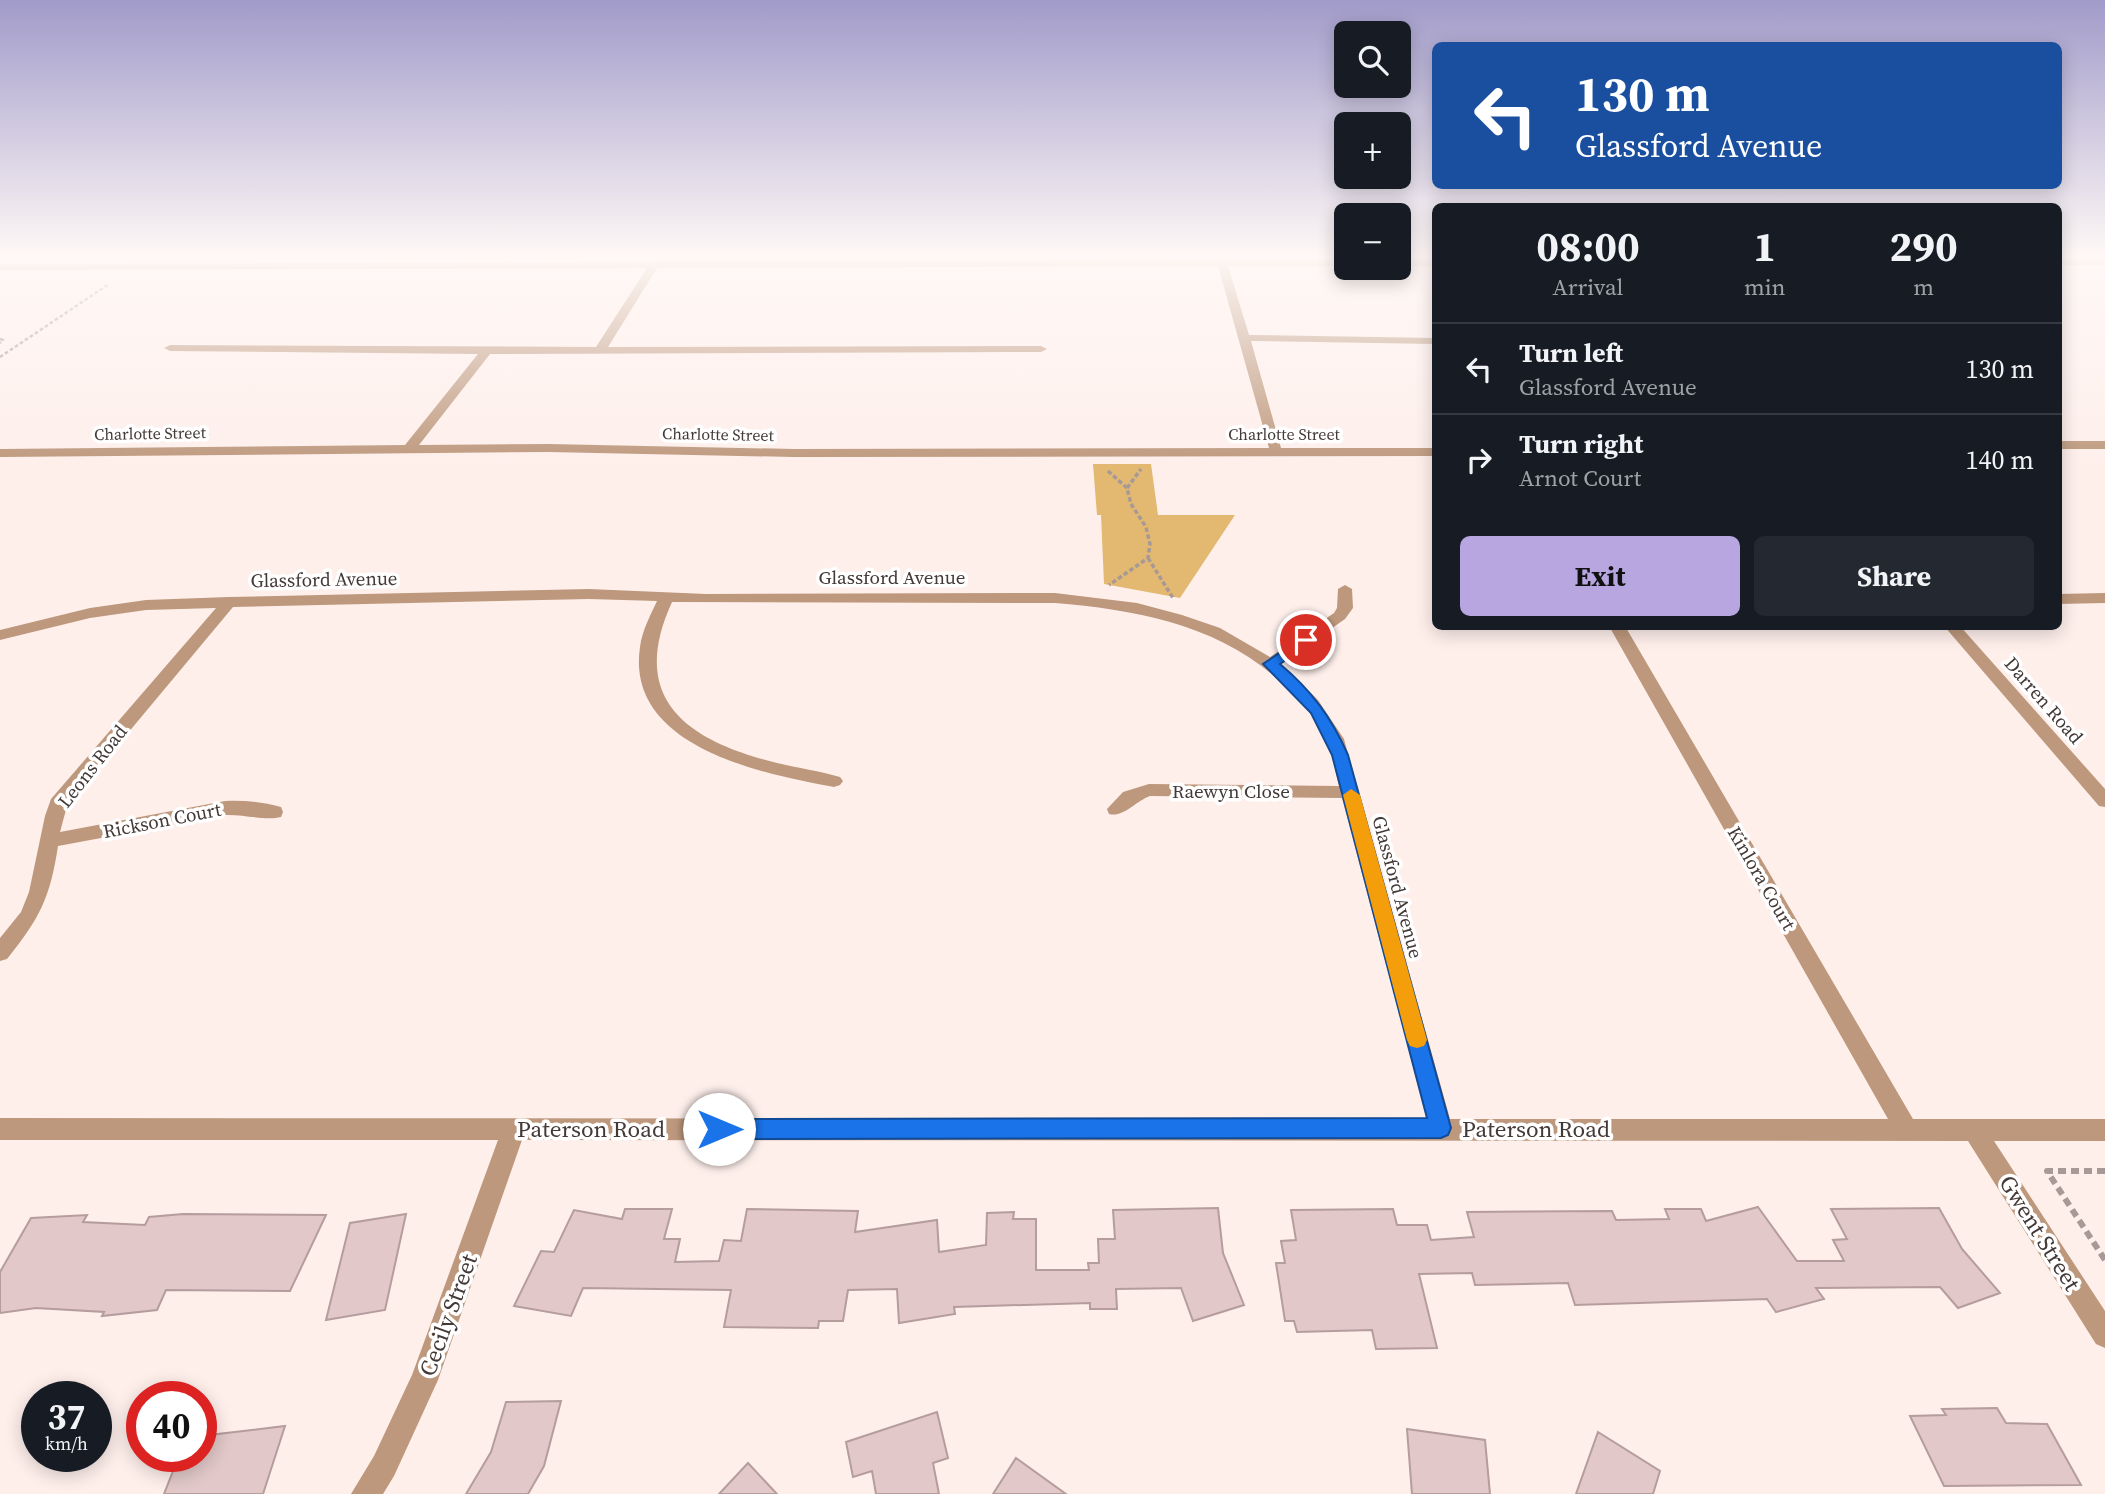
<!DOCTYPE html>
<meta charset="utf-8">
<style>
:root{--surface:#171b24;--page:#242831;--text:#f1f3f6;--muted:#9ea1a6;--line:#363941;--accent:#b7a6df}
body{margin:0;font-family:"Source Serif 4",serif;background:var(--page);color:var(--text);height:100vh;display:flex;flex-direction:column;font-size:26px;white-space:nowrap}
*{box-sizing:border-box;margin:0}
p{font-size:23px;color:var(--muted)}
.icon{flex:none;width:38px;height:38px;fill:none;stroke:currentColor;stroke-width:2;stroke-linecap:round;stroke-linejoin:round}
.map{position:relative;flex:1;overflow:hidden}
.panel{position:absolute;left:1432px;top:203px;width:630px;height:427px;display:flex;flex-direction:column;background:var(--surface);border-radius:10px;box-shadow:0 4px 18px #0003}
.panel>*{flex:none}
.banner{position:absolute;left:1432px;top:42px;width:630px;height:147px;border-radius:10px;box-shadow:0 4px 18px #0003;background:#1a4fa0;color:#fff;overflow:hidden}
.fabs{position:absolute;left:1334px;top:21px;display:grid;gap:14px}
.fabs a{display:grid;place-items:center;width:77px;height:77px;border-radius:10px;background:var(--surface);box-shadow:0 4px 18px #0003;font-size:35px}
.speed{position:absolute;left:21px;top:1381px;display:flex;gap:14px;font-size:35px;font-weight:700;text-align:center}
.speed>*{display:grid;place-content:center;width:91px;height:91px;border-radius:50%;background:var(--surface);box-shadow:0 4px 18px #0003;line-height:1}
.speed small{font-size:18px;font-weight:400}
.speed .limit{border:10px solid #d22;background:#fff;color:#111}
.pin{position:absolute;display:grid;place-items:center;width:60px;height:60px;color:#fff;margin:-30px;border:4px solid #fff;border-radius:50%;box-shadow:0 2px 7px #0007}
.me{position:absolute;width:77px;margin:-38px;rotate:90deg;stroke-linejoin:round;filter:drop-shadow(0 0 5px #0008)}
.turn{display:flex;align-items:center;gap:24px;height:147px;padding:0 28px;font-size:32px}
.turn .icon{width:91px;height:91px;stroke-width:2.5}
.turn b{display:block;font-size:49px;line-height:60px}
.eta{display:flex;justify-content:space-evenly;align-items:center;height:119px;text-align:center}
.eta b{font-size:42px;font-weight:700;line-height:49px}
.cta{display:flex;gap:14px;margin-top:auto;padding:14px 28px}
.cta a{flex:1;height:80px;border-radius:10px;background:var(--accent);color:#111;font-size:28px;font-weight:700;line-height:80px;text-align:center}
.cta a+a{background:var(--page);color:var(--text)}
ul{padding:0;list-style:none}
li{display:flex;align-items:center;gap:21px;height:91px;padding:0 28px;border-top:2px solid var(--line)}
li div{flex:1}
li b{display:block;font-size:26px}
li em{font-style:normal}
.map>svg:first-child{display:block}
.green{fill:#e3b871}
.building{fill:#e2c8c8;stroke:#b59c9d;stroke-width:2}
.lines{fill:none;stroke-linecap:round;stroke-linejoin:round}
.path-far2{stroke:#a69996;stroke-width:2.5;stroke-dasharray:3.5 2.5;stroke-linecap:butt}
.path-far1{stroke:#a69996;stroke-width:3.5;stroke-dasharray:4.5 2.5;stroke-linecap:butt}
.path{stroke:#a69996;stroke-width:6;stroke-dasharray:8 5;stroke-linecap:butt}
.minor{fill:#bd987d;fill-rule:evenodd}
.route{fill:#1a73e8;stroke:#114b97;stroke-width:2}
.slow{fill:#f59e0b}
.labels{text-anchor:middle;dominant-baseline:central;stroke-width:7;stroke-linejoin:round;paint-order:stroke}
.far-street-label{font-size:16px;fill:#433937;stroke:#fff}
.street-label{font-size:19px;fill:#433937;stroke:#fff}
.near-street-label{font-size:23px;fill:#433937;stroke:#fff}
</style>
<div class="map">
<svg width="2105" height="1494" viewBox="0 0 2105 1494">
<rect width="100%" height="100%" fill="#feefeb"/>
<!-- green -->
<path class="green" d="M 1093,464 L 1151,464 L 1158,515 L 1235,515 L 1180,598 L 1104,584 L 1101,515 L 1097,515 Z"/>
<!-- building -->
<path class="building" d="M 1758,1207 L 1797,1261 L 1844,1261 L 1833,1240 L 1847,1239 L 1831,1209 L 1939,1208 L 1962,1249 L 2000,1293 L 1958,1308 L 1940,1287 L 1816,1288 L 1824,1299 L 1776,1312 L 1767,1299 L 1575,1305 L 1568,1283 L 1475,1285 L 1472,1273 L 1419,1274 L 1437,1348 L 1376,1349 L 1372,1330 L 1297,1332 L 1294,1321 L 1285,1321 L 1276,1263 L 1285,1263 L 1281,1241 L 1296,1240 L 1291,1210 L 1393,1209 L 1397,1225 L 1427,1225 L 1431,1240 L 1474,1237 L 1467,1212 L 1612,1211 L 1616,1220 L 1669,1219 L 1665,1209 L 1701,1209 L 1706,1221 Z
M 1218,1208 L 1223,1253 L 1244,1305 L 1193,1321 L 1181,1288 L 1116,1289 L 1117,1309 L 1090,1309 L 1090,1303 L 954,1307 L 955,1314 L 899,1323 L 897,1289 L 848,1290 L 843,1321 L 819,1321 L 818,1328 L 724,1327 L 731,1290 L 583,1288 L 571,1316 L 514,1306 L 541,1251 L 554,1252 L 574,1210 L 622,1219 L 625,1209 L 672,1209 L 664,1239 L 680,1239 L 675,1262 L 719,1261 L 724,1240 L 741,1241 L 747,1209 L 858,1211 L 855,1232 L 937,1220 L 939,1252 L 986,1245 L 987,1213 L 1014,1212 L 1013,1219 L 1036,1219 L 1036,1270 L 1089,1270 L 1088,1263 L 1099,1263 L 1098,1239 L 1115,1239 L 1113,1210 Z
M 183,1214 L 326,1215 L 290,1291 L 166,1290 L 157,1310 L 102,1316 L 104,1312 L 36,1308 L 0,1313 L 0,1272 L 31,1218 L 87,1215 L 83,1222 L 145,1225 L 149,1217 Z
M 406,1214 L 385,1310 L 326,1320 L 350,1223 Z
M 561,1401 L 544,1466 L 528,1494 L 466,1494 L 491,1452 L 506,1402 Z
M 1997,1408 L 2006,1423 L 2047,1424 L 2081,1485 L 1944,1486 L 1910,1416 L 1946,1415 L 1942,1409 Z
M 937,1412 L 948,1458 L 933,1463 L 939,1494 L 876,1494 L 872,1471 L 853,1477 L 846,1442 Z
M 285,1426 L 263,1494 L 164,1494 L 179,1456 L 201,1456 L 201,1436 Z
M 1407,1429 L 1485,1440 L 1490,1494 L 1412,1494 Z
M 1598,1432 L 1660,1471 L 1653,1494 L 1576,1494 Z
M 1016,1458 L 1066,1494 L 993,1494 Z
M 748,1463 L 777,1494 L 719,1494 Z"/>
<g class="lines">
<!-- path-far2 -->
<path class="path-far2" d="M 0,339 L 3,340 L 0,343
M 0,357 L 109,284"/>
<!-- path-far1 -->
<path class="path-far1" d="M 1108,471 L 1127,488 L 1131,504 L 1146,527 L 1150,544 L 1148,558 L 1109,585
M 1127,488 L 1141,469
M 1148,558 L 1173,598"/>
<!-- path -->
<path class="path" d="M 2105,1171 L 2047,1171 L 2105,1260"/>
<!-- minor -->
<path class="minor" d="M 1213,257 L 1223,257 L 1225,260 L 1346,260 L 1346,266 L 1228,266 L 1249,335 L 1435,338 L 1435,344 L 1251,341 L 1281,448 L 1435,448 L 1435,456 L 794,457 L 549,452 L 0,457 L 0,449 L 405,445 L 478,354 L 170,351 L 164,348 L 170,345 L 596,347 L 647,268 L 0,270 L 0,264 L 1215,260 ZM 1218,266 L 1269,448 L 794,449 L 549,444 L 419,445 L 490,354 L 1041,352 L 1047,349 L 1041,346 L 608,347 L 657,268 Z
M 2058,259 L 2105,259 L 2105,265 L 2058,265 Z
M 1398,260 L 1435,260 L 1435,266 L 1398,266 Z
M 2058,441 L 2105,441 L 2105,449 L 2058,449 Z
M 1345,585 L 1352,589 L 1353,608 L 1345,619 L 1281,664 L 1318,700 L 1344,739 L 1450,1119 L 1888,1119 L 1609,626 L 1625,626 L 1913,1119 L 2105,1119 L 2105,1141 L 1994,1141 L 2105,1311 L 2105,1348 L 2096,1344 L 1968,1141 L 522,1140 L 438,1380 L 394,1476 L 383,1494 L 351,1494 L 374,1456 L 412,1375 L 498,1140 L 0,1140 L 0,1118 L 1427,1119 L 1342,798 L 1150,796 C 1136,801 1123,818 1109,814 L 1107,809 L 1123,792 L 1149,784 L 1339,786 C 1335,771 1333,753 1326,739 C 1318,721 1304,705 1291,692 C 1229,627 1141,610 1055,603 L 672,602 C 627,700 688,741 777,763 C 798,768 820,771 840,777 L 843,781 L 840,785 L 834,787 C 763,774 625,747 640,647 C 642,631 650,616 657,601 L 589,599 L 233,607 L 67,806 L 60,832 L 225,801 C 244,800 262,802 281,807 L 283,812 L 281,817 C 266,821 242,814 225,815 L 58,846 C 50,898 40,918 7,959 L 0,961 L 0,938 L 21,912 L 29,892 L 45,816 L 51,799 L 216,608 L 146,610 L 90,618 L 0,640 L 0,630 L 90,608 L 146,600 L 229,597 L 589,589 L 706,594 L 1055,593 L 1137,603 L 1182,615 L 1220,628 L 1270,657 L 1334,613 L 1337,608 L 1338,589 Z
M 2105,593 L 2105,603 L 2058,604 L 2058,594 Z
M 1944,626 L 1960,626 L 2105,789 L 2105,807 L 2099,806 Z"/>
</g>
<!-- sky -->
<linearGradient id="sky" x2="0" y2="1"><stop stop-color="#a19bca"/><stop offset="0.55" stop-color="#fff8f6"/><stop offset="1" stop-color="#fff8f6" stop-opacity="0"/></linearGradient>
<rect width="2105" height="466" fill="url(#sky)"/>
<!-- route -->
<path class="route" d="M 1306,635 L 1311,637 L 1313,640 L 1311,643 L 1280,664 C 1311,690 1332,718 1348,755 L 1451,1128 L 1448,1135 L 1441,1138 L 719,1139 L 712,1136 L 709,1129 L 712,1122 L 719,1119 L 1427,1118 L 1332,755 L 1311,713 L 1263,664 Z"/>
<!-- slow -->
<path class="slow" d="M 1351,789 L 1360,795 L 1427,1040 L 1424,1046 L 1417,1048 L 1410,1046 L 1407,1040 L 1343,795 Z"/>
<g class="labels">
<!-- far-street labels -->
<g class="far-street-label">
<text transform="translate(150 433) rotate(-1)">Charlotte Street</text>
<text transform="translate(718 434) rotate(1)">Charlotte Street</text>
<text x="1284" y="434">Charlotte Street</text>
</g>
<!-- street labels -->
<g class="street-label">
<text x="892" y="577">Glassford Avenue</text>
<text transform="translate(324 579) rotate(-1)">Glassford Avenue</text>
<text transform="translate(2044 700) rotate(49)">Darren Road</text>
<text transform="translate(92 766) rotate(-52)">Leons Road</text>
<text x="1231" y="791">Raewyn Close</text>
<text transform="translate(162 820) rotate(-11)">Rickson Court</text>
<text transform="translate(1762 878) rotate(60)">Kinlora Court</text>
<text transform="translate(1398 887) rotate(75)">Glassford Avenue</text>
</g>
<!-- near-street labels -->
<g class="near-street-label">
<text x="591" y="1129">Paterson Road</text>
<text x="1536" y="1129">Paterson Road</text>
<text transform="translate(2040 1233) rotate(58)">Gwent Street</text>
<text transform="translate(448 1315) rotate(-70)">Cecily Street</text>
</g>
</g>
</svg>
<div class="fabs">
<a><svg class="icon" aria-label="search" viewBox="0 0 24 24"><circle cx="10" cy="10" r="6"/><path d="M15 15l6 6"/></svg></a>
<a>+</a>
<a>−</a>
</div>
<div class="speed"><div>37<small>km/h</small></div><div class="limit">40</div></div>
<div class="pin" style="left:1306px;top:640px;background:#d93025"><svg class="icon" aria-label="arrive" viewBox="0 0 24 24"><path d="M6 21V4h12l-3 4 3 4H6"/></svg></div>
<svg class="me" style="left:719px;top:1129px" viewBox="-20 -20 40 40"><circle r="19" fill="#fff"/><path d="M0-13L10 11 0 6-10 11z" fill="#1a73e8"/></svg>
<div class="banner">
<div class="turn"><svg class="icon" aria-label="left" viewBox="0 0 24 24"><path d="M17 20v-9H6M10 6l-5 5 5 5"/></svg><div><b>130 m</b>Glassford Avenue</div></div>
</div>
<section class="panel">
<div class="eta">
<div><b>08:00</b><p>Arrival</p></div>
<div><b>1</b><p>min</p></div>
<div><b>290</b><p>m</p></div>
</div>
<ul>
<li><svg class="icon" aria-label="left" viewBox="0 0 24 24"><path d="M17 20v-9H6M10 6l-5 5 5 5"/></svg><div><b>Turn left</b><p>Glassford Avenue</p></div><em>130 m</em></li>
<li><svg class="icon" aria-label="right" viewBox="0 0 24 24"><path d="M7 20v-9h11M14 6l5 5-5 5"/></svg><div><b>Turn right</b><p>Arnot Court</p></div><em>140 m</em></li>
</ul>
<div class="cta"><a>Exit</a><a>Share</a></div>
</section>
</div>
